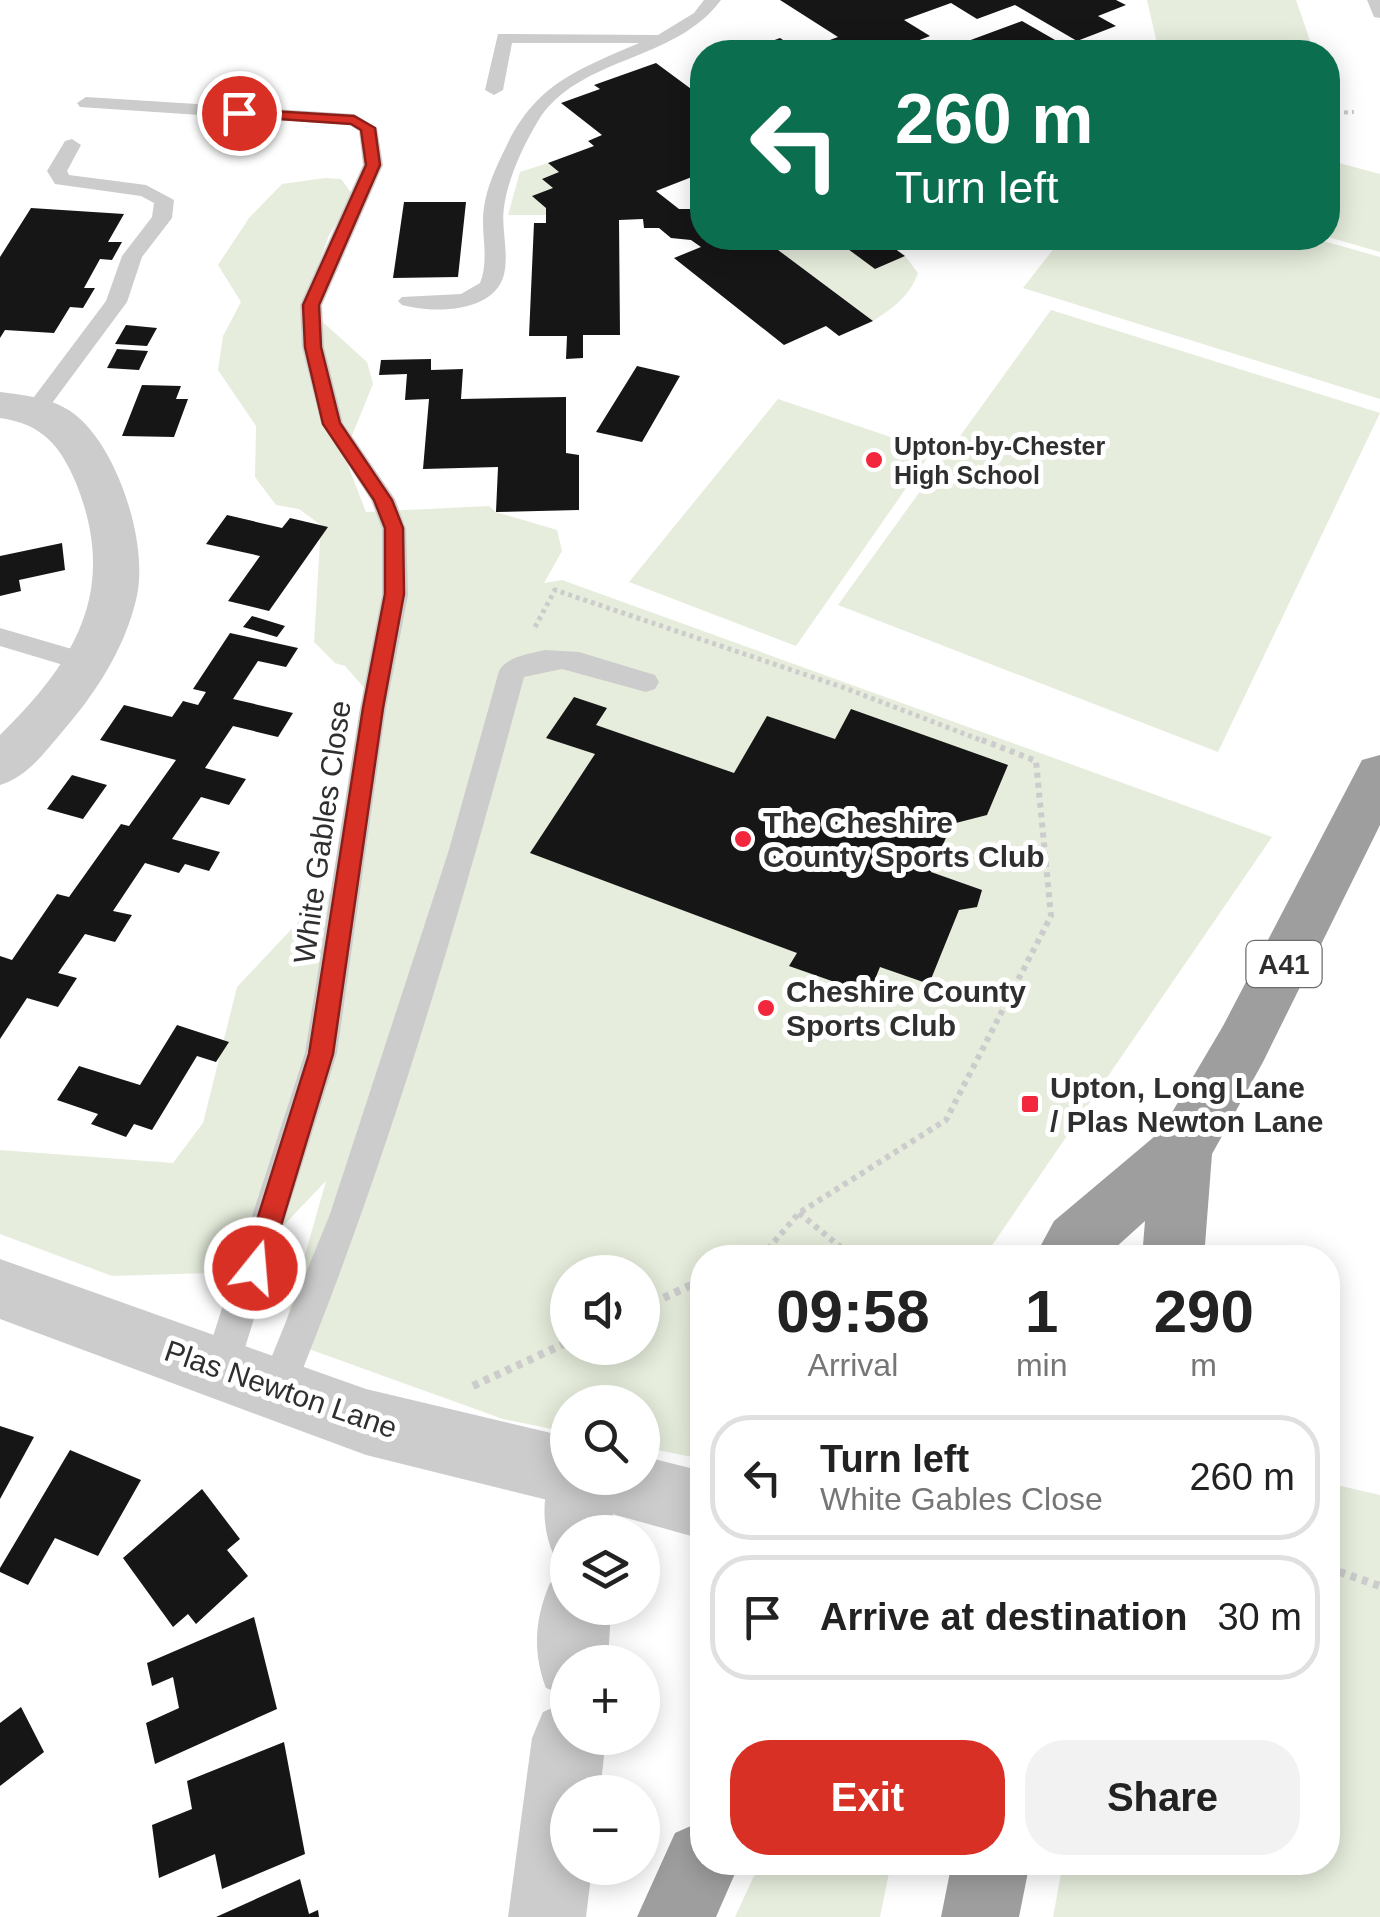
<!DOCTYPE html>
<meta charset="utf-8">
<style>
:root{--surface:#fff;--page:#f2f2f2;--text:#222;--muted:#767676;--line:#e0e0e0;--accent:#d93025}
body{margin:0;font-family:Helvetica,sans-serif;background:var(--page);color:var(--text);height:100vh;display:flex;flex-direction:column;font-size:38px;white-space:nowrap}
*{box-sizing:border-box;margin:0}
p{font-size:32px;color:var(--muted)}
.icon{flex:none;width:55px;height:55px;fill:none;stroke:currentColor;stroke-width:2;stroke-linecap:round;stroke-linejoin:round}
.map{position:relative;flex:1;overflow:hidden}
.panel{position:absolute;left:690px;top:1245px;width:650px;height:630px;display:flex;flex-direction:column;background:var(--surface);border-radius:40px;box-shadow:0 5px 25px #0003}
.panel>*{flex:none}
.top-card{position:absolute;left:690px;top:40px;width:650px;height:210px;border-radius:40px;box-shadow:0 5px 25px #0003;background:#0b6e4f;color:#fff;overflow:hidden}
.controls{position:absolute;left:550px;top:1255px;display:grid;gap:20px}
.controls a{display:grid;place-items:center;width:110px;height:110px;border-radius:50%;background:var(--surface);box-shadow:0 5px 25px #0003;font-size:50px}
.pin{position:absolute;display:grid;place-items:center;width:85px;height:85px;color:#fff;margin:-42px;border:5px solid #fff;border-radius:50%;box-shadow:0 2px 10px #0007}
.me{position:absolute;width:110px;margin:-55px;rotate:17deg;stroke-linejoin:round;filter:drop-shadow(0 0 8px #0008)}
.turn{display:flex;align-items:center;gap:35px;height:210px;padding:0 40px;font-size:45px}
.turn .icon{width:130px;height:130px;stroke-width:2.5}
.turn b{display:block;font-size:70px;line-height:85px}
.eta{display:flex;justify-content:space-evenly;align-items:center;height:170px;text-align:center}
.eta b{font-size:60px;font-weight:800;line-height:70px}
.primary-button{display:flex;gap:20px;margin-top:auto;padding:20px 40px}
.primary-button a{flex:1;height:115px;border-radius:40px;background:var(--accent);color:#fff;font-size:40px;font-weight:800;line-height:115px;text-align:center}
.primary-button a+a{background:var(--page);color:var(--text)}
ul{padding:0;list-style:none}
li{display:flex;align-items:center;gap:30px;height:125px;margin:0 20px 15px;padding:0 20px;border:5px solid var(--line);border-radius:40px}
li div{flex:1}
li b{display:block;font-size:38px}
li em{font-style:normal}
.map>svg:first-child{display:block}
.green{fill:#e6eddc;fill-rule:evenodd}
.building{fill:#161616}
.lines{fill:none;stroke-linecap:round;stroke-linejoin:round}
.path-far3{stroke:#ccc;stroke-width:4;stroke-dasharray:4 4;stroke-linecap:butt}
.path-far2{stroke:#ccc;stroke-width:5;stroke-dasharray:4 4;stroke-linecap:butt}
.path-far1{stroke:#ccc;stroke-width:6;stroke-dasharray:5 5;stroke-linecap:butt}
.path{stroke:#ccc;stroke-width:8;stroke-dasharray:6 6;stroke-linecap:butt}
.service{fill:#ccc;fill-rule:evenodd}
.minor{fill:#ccc;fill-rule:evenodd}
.tertiary{fill:#ccc;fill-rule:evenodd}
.trunk{fill:#9e9e9e;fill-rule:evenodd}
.route{fill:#d93025;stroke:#8d1f18;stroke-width:2.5}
.poi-dot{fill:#f2263c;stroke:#fff;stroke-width:4}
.labels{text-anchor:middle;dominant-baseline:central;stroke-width:10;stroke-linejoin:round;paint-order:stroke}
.far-poi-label{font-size:25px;font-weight:bold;fill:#2f2f2f;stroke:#fff;text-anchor:start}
.shield{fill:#fff;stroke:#6d6d6d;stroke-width:2.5}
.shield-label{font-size:28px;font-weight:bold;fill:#2f2f2f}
.poi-label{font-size:30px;font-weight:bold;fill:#2f2f2f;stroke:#fff;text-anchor:start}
.street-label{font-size:30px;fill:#2f2f2f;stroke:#fff}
</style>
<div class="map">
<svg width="1380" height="1917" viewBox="0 0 1380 1917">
<rect width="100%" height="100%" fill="#fff"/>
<!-- green -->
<path class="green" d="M 1147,0 L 1296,0 L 1314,52 L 1159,52 Z
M 1328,160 L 1380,174 L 1380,252 L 1328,237 Z
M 548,163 L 559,172 L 542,179 L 553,188 L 546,215 L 508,215 L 520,172 Z
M 325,178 L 341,179 L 354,196 L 329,235 L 304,305 L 367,362 L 373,384 L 344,455 L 366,512 L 489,506 L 496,512 L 557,530 L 562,551 L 544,583 L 562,580 L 1272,837 L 984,1257 L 702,1258 L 702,1459 L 643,1447 L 642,1402 L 568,1402 L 567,1432 L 503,1419 L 281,1339 L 326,1181 L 258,1252 L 210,1273 L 112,1276 L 0,1234 L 0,1150 L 173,1163 L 203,1123 L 237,987 L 300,920 L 355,872 L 380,706 L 345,666 L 335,663 L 314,642 L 321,525 L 299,509 L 276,505 L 255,477 L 256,426 L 218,370 L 223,336 L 241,302 L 218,265 L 249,218 L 282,184 ZM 568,1272 L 642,1272 L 642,1348 L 568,1348 Z
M 762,238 L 833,238 L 875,269 L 905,256 L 918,273 C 909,297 894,307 873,321 Z
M 1062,238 L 1313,238 L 1380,257 L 1380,399 L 1023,288 Z
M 1051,310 L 1380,413 L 1218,752 L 838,605 Z
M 778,399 L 932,451 L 796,646 L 629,582 Z
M 1328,1483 L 1380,1495 L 1380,1917 L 1053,1917 L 1063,1863 L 1328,1862 Z
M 760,1863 L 891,1863 L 880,1917 L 735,1917 Z"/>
<!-- building -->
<path class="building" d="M 780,0 L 1116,0 L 1126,5 L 1098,16 L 1116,26 L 1077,41 L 1015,5 L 977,19 L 951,3 L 904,20 L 930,36 L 917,41 L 930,49 L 943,44 L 949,48 L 1022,21 L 1076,52 L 897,52 L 892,49 L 863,52 L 847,42 L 820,52 L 742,52 L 780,38 L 800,51 L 838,37 Z
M 656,63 L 702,97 L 702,173 L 656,191 L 679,209 L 702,209 L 702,238 L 762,238 L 873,321 L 839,336 L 826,326 L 784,345 L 674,258 L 701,247 L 691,240 L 671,238 L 659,228 L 644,228 L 643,219 L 619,220 L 620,335 L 583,335 L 583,358 L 566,359 L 567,336 L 529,336 L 534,223 L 546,223 L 546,208 L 532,196 L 553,188 L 542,179 L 559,172 L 548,163 L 594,146 L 588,141 L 602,135 L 561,103 L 600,89 L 594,85 Z
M 404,202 L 466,202 L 458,277 L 393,278 Z
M 31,208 L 124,214 L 108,242 L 122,242 L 112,260 L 100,259 L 84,288 L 95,288 L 83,308 L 70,307 L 54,333 L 5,330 L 0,338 L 0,257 Z
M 833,238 L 880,238 L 905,256 L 875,269 Z
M 126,325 L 157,328 L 147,346 L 115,344 Z
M 117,349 L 148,351 L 139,370 L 107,368 Z
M 431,359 L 431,370 L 463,369 L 461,399 L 566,397 L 566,453 L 579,455 L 579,510 L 496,512 L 498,467 L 423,469 L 429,399 L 405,400 L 407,374 L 379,375 L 381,360 Z
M 637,366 L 680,376 L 642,442 L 596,432 Z
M 142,385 L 181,386 L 176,399 L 188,399 L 174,437 L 122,436 Z
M 227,515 L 282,528 L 290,518 L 328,527 L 269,611 L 228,601 L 260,556 L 206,544 Z
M 62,543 L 65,570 L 19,580 L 21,591 L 0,596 L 0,556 Z
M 252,616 L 285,626 L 277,637 L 243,627 Z
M 230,633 L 298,648 L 286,667 L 258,661 L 233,699 L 293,713 L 278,737 L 233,726 L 205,768 L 246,779 L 229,805 L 201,797 L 172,839 L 220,852 L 209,871 L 185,864 L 179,873 L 145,863 L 113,911 L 132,915 L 115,942 L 85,934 L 58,973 L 77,978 L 58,1007 L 27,998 L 0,1039 L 0,956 L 12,960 L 57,894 L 69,897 L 121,824 L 129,826 L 176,760 L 100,740 L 124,705 L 172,717 L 183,701 L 198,705 L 206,692 L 193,689 Z
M 574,697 L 607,708 L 596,725 L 734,773 L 767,716 L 835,739 L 851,709 L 1008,765 L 987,815 L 952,824 L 931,872 L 982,890 L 977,907 L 959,910 L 929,984 L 880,967 L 869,994 L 789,966 L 797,953 L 530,853 L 595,754 L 546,738 Z
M 72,775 L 107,785 L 83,819 L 47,809 Z
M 177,1025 L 229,1042 L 216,1062 L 197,1056 L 152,1130 L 134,1124 L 126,1137 L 91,1124 L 98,1114 L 57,1100 L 79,1066 L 140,1085 Z
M 0,1426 L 34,1437 L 0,1499 Z
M 70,1450 L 141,1480 L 98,1556 L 55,1538 L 28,1585 L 0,1572 L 0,1568 Z
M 202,1489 L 240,1539 L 227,1550 L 248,1576 L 196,1624 L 188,1614 L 173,1627 L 123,1558 Z
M 254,1617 L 277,1709 L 155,1764 L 146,1723 L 179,1708 L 173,1677 L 152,1686 L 147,1663 Z
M 21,1707 L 44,1752 L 0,1786 L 0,1723 Z
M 284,1742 L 305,1854 L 222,1889 L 215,1854 L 159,1878 L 152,1825 L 192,1809 L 187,1781 Z
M 300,1879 L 309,1914 L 318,1910 L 319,1917 L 216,1917 Z"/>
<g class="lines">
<!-- path-far3 -->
<path class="path-far3" d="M 1328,113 L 1354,112"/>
<!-- path-far2 -->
<path class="path-far2" d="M 535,627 L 555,590 L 845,688 L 983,741"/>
<!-- path-far1 -->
<path class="path-far1" d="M 799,1213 L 854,1258
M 750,1258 L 767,1250 L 799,1213 L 946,1120 L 1051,916 L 1036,761 L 977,738"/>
<!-- path -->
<path class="path" d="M 642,1308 L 702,1280
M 473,1386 L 568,1342
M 1328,1568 L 1380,1586"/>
<!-- service -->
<path class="service" d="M 704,0 L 721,0 C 676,62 578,56 538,121 C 523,146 508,178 504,207 C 501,227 508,248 505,269 C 500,313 435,314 402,305 L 398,301 L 402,297 L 461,294 L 480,283 C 490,258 480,232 484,207 C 487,187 496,167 505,149 C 535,84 577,70 639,43 L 512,43 L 503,90 L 494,95 L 485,90 L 498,34 L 658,35 L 694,13 Z
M 1367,0 L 1380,0 L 1380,18 L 1374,17 Z
M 86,97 L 354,114 L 377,128 L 383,165 L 322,305 L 324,347 L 343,423 L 395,499 L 406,529 L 408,595 L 386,708 L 337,1053 L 238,1370 L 233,1383 L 220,1388 L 207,1383 L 202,1370 L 305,1053 L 360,708 L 382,595 L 382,529 L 371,500 L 321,423 L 302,347 L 300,305 L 363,165 L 359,131 L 350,125 L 80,107 L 77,103 Z
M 72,139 L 81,145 L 67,171 L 69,175 L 146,185 L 174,200 L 172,218 L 142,257 L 127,302 L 44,414 L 36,416 L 25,409 L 106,301 L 122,256 L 152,217 L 154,203 L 141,196 L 55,184 L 47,171 L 65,141 Z
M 0,628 L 99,657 L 103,664 L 99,671 L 90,673 L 0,646 Z
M 545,650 L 579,652 L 655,675 L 659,682 L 655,689 L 646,692 L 562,669 L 524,677 C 458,922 386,1167 289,1403 L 276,1408 L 263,1403 L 258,1390 L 330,1214 L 448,853 L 499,671 C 507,656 530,654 545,650 Z"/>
<!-- minor -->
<path class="minor" d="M 0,392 C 24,395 53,398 73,413 C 118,446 150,547 136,600 C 124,650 95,694 62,732 C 44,753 27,777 0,785 L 0,735 C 76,660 119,590 76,483 C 60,445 42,424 0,418 Z
M 568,1450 L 568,1478 L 615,1478 L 612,1532 L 568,1532 L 568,1562 L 554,1556 C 539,1522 543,1488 557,1454 Z
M 568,1576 L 568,1608 L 611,1608 L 608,1662 L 568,1662 L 568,1696 L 546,1688 C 532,1652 535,1618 550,1583 Z
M 568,1701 L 568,1738 L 606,1738 L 600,1792 L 568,1792 L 568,1868 L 592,1868 L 586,1917 L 508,1917 L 532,1738 L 543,1712 Z"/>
<!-- tertiary -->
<path class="tertiary" d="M 0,1259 L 366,1389 L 568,1437 L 568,1478 L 642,1478 L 642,1456 L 702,1471 L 702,1539 L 573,1503 L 568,1505 L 366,1455 L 0,1319 Z"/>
<!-- trunk -->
<path class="trunk" d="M 1380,755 L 1380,825 L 1263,1062 L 1212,1154 L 1204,1258 L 1142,1258 L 1145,1221 L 1104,1258 L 1034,1258 L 1054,1221 L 1161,1131 L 1223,1026 L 1362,760 Z
M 702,1821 L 702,1862 L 740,1862 L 716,1917 L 637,1917 L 675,1833 Z
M 952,1862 L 1030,1862 L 1019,1917 L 941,1917 Z"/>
</g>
<!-- route -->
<path class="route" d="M 239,109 L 354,116 L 375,128 L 380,165 L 319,305 L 321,347 L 340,423 L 392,500 L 403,528 L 404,594 L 383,708 L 333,1054 L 268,1268 L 264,1277 L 255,1281 L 246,1277 L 242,1268 L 309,1054 L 363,708 L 385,594 L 385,528 L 374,500 L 323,424 L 305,347 L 303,305 L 366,165 L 361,130 L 351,124 L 234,116 L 234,110 Z"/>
<!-- markers -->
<g class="poi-dot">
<circle cx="874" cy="460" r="10"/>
<circle cx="743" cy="839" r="10"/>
<circle cx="766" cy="1008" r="10"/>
<rect x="1020" y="1094" width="20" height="20" rx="5"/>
</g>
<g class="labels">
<!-- far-poi labels -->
<g class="far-poi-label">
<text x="894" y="446">Upton-by-Chester<tspan x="894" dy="29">High School</tspan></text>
</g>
<!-- shield labels -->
<rect class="shield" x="1246.5" y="941" width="75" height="46" rx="8"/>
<g class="shield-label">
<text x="1284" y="964">A41</text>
</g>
<!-- poi labels -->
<g class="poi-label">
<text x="763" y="822">The Cheshire<tspan x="763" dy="34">County Sports Club</tspan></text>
<text x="786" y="991">Cheshire County<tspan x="786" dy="34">Sports Club</tspan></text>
<text x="1050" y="1087">Upton, Long Lane<tspan x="1050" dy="34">/ Plas Newton Lane</tspan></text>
</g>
<!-- street labels -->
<g class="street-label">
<text transform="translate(322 832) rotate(-82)">White Gables Close</text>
<text transform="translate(281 1389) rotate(19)">Plas Newton Lane</text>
</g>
</g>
</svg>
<div class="controls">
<a><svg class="icon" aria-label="sound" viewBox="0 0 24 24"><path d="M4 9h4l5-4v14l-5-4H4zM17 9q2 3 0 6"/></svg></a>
<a><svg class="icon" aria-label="search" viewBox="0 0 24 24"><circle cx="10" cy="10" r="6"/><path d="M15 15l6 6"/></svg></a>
<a><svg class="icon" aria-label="layers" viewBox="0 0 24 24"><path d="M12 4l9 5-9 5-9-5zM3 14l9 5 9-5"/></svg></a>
<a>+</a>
<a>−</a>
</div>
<div class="pin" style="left:239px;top:113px;background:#d93025"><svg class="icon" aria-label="arrive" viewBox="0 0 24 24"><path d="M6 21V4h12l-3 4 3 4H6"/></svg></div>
<svg class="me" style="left:255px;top:1268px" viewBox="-20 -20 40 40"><circle r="17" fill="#d93025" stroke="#fff" stroke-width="3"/><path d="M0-11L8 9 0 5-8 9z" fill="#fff"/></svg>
<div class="top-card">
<div class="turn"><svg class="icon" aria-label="left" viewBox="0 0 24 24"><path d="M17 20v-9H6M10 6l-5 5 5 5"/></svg><div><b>260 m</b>Turn left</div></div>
</div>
<section class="panel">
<div class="eta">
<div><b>09:58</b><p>Arrival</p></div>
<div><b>1</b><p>min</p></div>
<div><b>290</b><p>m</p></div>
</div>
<ul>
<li><svg class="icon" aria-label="left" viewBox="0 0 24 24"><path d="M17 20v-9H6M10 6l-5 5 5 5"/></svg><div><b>Turn left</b><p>White Gables Close</p></div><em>260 m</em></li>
<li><svg class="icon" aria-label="arrive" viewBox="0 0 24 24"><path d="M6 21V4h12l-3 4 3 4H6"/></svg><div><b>Arrive at destination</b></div><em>30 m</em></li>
</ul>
<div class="primary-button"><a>Exit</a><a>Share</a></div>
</section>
</div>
